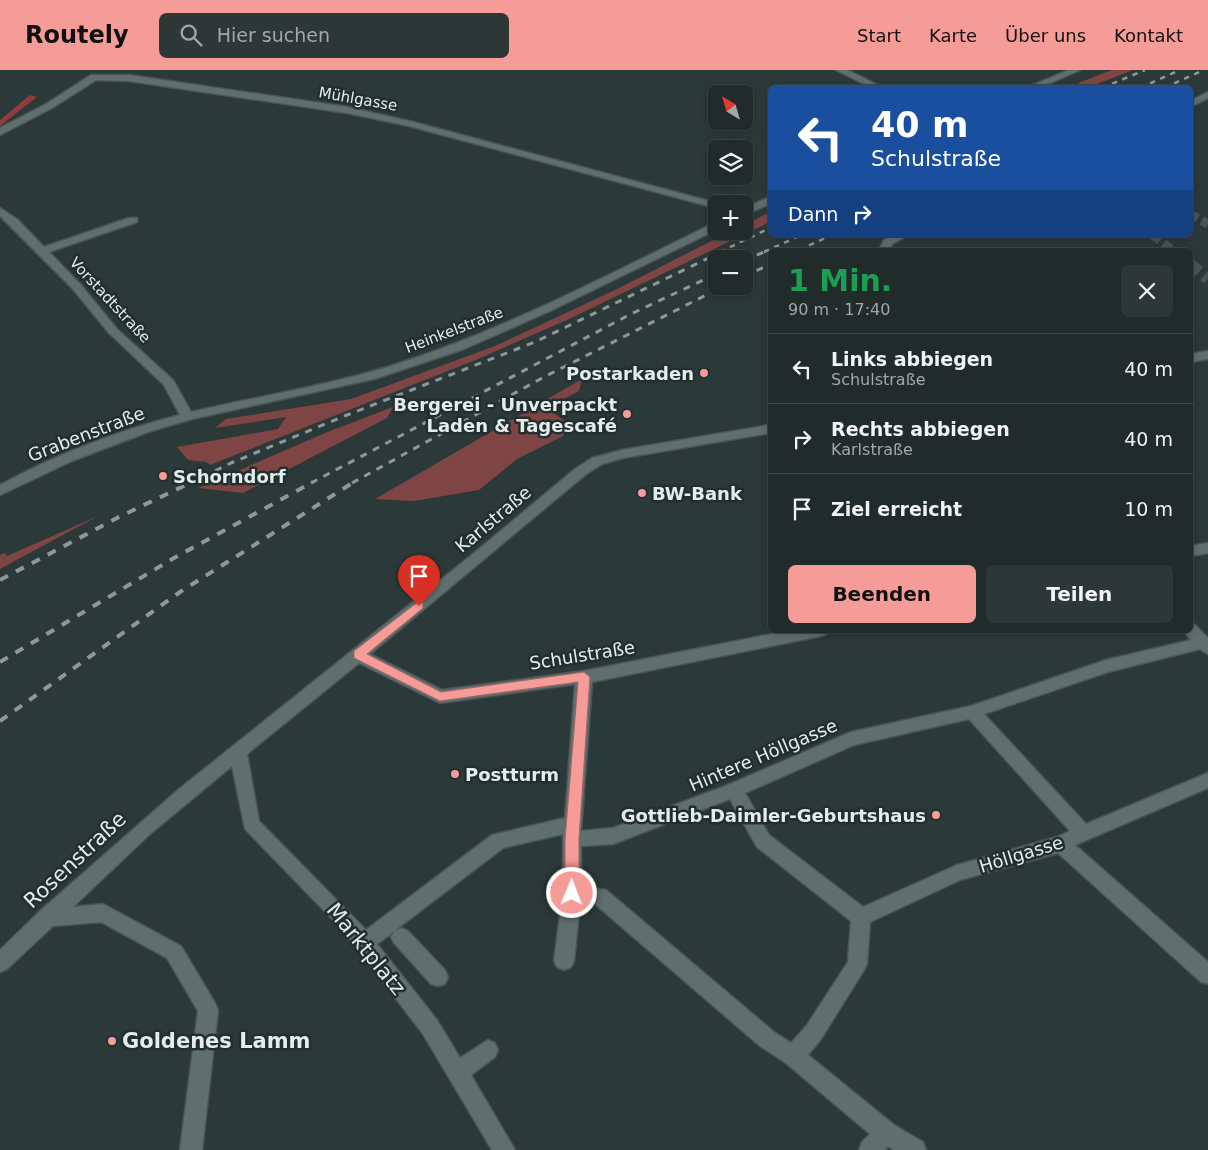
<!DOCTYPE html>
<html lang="de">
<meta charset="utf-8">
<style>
:root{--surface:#202b2a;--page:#2d3736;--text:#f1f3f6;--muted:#a2a7a8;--line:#3d4747;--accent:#f59b98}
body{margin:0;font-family:"DejaVu Sans",sans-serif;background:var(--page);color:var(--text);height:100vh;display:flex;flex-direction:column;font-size:19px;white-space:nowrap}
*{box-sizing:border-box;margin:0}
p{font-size:16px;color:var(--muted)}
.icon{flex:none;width:28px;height:28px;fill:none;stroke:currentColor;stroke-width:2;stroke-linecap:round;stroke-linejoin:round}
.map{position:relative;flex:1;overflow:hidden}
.drawer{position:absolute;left:768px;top:178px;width:425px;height:385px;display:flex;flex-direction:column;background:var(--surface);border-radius:8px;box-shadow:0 2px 8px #0003,0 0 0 1px var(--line)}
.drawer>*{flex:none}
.guide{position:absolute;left:768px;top:15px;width:425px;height:152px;border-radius:8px;box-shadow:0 2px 8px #0003,0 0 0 1px var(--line);background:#1a4fa0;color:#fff;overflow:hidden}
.needle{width:32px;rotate:323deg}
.tools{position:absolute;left:708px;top:15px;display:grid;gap:10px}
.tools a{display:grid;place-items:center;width:45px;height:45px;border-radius:8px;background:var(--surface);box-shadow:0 2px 8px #0003,0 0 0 1px var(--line);font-size:25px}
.pin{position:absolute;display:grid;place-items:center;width:42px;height:42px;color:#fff;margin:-51px -21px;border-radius:50% 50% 50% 0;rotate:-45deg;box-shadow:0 0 5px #0007}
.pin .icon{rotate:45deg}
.me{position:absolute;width:55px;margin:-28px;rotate:1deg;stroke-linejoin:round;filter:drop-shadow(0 0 4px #0008)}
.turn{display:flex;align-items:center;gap:18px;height:105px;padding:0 20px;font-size:22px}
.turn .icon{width:65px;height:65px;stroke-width:2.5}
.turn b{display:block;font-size:35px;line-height:42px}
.then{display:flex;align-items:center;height:48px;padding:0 20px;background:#0003;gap:10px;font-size:19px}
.round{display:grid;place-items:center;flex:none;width:52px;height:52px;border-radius:8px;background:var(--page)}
.head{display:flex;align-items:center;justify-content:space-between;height:85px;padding:0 20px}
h1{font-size:30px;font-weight:600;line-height:38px;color:#1e9e55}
.action{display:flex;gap:10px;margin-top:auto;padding:10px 20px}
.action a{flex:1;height:58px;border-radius:8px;background:var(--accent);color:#111;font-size:20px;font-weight:600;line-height:58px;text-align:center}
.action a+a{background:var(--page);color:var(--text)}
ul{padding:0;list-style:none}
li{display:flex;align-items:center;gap:15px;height:70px;padding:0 20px;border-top:1px solid var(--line)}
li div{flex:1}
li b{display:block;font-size:19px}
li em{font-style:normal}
header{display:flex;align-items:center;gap:30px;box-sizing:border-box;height:70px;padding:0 25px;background:var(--accent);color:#111}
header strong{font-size:24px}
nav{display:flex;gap:28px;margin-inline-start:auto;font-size:18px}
.search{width:350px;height:45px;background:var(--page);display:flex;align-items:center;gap:12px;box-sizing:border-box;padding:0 18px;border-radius:8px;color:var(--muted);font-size:19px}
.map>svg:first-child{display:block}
.green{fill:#7f4544}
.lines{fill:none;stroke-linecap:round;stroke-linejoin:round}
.stream{fill:#933b3c;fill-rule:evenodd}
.minor-tunnel-far1{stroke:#475453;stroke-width:9;stroke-dasharray:9 4.5;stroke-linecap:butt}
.minor-tunnel{stroke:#475453;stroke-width:12;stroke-dasharray:12 6;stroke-linecap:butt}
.minor-casing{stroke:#495555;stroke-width:3}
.minor{fill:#5f6f6e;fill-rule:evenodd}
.rail-far2{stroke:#8d9998;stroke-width:2.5;stroke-dasharray:5.5 5.5;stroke-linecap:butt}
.rail-far1{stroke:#8d9998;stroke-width:3;stroke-dasharray:7 7;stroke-linecap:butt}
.rail{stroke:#8d9998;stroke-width:4;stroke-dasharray:9 9;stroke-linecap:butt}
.route{fill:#f59b98;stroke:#9f6563}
.poi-dot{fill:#f59b98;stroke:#212f2e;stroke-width:2}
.labels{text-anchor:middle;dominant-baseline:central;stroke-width:5;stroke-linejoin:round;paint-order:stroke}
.far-street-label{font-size:15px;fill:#e4edec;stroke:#212f2e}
.poi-label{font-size:18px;font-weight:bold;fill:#e4edec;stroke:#212f2e;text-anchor:end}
.street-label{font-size:18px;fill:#e4edec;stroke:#212f2e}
.near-street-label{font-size:21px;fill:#e4edec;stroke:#212f2e}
.near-poi-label{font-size:21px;font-weight:bold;fill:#e4edec;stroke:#212f2e;text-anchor:start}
</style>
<header>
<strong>Routely</strong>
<div class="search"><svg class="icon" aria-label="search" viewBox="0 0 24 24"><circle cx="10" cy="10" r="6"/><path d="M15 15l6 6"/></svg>Hier suchen</div>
<nav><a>Start</a><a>Karte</a><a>Über uns</a><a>Kontakt</a></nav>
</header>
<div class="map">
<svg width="1208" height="1080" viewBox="0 0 1208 1080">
<rect width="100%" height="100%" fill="#2b3938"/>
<!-- green -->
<path class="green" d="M 1112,0 L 1133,0 L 1089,17 L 1068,17 Z
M 770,142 L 770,152 L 567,250 L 478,289 L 210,395 L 206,392 L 188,390 L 177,377 L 278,359 L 286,347 L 215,358 L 226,349 L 351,329 L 495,276 L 617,219 L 731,161 L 744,161 L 744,155 Z
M 582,309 L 579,321 L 547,338 L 570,355 L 563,366 L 517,389 L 479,420 L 414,431 L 375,429 Z
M 393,337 L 387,348 L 243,423 L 198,418 L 325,363 Z
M 98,446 L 0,499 L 0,485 L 5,483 L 7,486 Z"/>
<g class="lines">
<!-- stream -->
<path class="stream" d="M 30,25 L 37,27 L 0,56 L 0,50 Z"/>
<!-- minor-tunnel-far1 -->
<path class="minor-tunnel-far1" d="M 1190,144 L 1208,154
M 1153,165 L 1172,180"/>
<!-- minor-tunnel -->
<path class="minor-tunnel" d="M 1190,194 L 1208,209"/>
<defs>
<path id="minor" d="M 836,0 L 847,0 L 884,18 L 872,18 Z
M 1069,0 L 1080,0 L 1039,18 L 1026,18 Z
M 91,5 L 129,5 L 347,37 L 413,52 L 720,134 L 716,134 L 716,138 L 409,56 L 347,43 L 129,11 L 96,10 L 52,38 L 0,65 L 0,58 L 46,34 Z
M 1208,22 L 1208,28 L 1190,37 L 1190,31 Z
M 770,127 L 770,134 L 744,145 L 744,138 Z
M 0,138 L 18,150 L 44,177 L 129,148 L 137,148 L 137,152 L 49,182 L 80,214 L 117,259 L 173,310 L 191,342 C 264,325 340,314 412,289 C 516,254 614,202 712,154 L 716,153 L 716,160 L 550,241 L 464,279 L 374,309 L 192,349 L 148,362 L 72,391 L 0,425 L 0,415 C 57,384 117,361 180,345 L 164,315 L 109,263 L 72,218 L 0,146 Z
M 895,165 L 908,165 L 892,174 L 889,180 L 879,180 L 884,170 Z
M 1208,281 L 1208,289 L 1190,292 L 1190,284 Z
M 770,355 L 770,363 L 623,388 L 602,394 L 585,405 L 370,584 L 442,620 L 584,601 L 792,560 L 829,560 L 826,564 L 821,566 L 592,612 L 581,761 L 613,758 L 728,715 L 851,662 L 971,636 L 1106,590 L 1191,570 L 1183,560 L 1190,560 L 1190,553 L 1195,555 L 1208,568 L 1208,584 L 1200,579 L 1108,602 L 984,644 L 1086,754 L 1208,703 L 1208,718 L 1075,775 L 1208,892 L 1208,914 L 1201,912 L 1058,783 L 960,810 L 870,852 L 867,894 L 864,900 L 821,969 L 808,985 L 894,1055 L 923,1072 L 926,1080 L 894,1080 L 888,1076 L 885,1080 L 859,1080 L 862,1072 L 870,1064 L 786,993 L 760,976 L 595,834 L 580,832 L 574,891 L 571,897 L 564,900 L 557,897 L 554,891 L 563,823 L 563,764 L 503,778 L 377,874 L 437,950 L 460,988 L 488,970 L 495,973 L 498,980 L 495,987 L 471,1005 L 515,1080 L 492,1080 L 423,964 L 357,878 L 337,854 L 245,759 L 232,696 L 150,764 L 73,837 L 103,834 L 181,876 L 215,933 L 218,940 L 202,1080 L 180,1080 L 198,941 L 167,888 L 101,852 L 53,856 L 7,899 L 0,902 L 0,880 L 39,842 L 178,720 L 473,484 L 575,399 L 592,388 L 622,380 ZM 359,593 L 440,633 L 575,614 L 565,748 L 492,765 L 366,860 L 259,751 L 247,684 ZM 969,649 L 1070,761 L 1057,767 L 957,795 L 863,837 L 769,765 L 745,723 L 854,675 ZM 730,729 L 757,777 L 851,851 L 848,892 L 807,955 L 791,973 L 774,962 L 606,820 L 581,816 L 581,776 L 613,774 Z
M 1208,473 L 1208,483 L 1190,486 L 1190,476 Z
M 401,858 L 408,861 L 445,900 L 448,907 L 445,914 L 438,916 L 431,914 L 394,873 L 391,867 L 394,861 Z"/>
</defs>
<!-- minor casing -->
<use href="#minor" class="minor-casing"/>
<!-- minor -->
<use href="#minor" class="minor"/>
<!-- rail-far2 -->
<path class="rail-far2" d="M 1102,18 L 1145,0
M 1140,18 L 1180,0
M 1164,18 L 1204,0
M 799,180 L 832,165
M 720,182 L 770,158
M 764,182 L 801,165"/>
<!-- rail-far1 -->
<path class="rail-far1" d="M 744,191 L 766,181
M 744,207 L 770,194
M 190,413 L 231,393 L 347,345 L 535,272 L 723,181
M 311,413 L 629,245 L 716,204
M 352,413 L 544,307 L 724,216"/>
<!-- rail -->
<path class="rail" d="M 0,510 L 119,447 L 192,412
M 0,592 L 174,488 L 313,412
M 0,651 L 180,522 L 354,412"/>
</g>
<!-- route -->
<path class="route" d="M 419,531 L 423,533 L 423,538 L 367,584 L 441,622 L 584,602 L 590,607 L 579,769 L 579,823 L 577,827 L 572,829 L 567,827 L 565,823 L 565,769 L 578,612 L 440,631 L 354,588 L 354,581 Z"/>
<!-- markers -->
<g class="poi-dot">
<circle cx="704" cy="303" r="5"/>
<circle cx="627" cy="344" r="5"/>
<circle cx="163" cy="406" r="5"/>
<circle cx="642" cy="423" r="5"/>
<circle cx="455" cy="704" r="5"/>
<circle cx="936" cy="745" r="5"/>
<circle cx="112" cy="971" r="5"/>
</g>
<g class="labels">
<!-- far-street labels -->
<g class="far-street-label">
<text transform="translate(358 29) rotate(10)">Mühlgasse</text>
<text transform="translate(110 230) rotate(47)">Vorstadtstraße</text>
<text transform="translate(454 260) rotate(-21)">Heinkelstraße</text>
</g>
<!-- poi labels -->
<g class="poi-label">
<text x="694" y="303">Postarkaden</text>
<text x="617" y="334">Bergerei - Unverpackt<tspan x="617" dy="21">Laden &amp; Tagescafé</tspan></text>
<text x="173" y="406" text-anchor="start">Schorndorf</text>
<text x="652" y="423" text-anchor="start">BW-Bank</text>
<text x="465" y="704" text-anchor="start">Postturm</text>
<text x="926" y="745">Gottlieb-Daimler-Geburtshaus</text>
</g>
<!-- street labels -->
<g class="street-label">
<text transform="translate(86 364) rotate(-21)">Grabenstraße</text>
<text transform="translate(493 449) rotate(-40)">Karlstraße</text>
<text transform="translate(582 585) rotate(-9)">Schulstraße</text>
<text transform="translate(763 685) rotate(-23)">Hintere Höllgasse</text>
<text transform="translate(1021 784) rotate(-17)">Höllgasse</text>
</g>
<!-- near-street labels -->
<g class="near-street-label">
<text transform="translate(75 790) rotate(-43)">Rosenstraße</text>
<text transform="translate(366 879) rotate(51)">Marktplatz</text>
</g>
<!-- near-poi labels -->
<g class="near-poi-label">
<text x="122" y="971">Goldenes Lamm</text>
</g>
</g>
</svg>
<div class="tools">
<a><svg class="needle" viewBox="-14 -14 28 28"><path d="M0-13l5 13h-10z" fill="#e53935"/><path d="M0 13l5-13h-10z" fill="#a2a7a8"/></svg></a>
<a><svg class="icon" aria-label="layers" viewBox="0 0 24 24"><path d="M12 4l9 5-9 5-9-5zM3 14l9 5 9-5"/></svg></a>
<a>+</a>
<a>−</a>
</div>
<div class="pin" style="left:419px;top:536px;background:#d93025"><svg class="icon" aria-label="arrive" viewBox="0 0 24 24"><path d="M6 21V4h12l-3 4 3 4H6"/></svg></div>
<svg class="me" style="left:572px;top:823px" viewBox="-20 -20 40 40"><circle r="17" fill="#f59b98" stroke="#fff" stroke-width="3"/><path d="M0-11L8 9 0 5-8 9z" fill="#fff"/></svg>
<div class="guide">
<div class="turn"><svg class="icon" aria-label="left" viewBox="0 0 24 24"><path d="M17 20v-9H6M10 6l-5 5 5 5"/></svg><div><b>40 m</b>Schulstraße</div></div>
<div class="then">Dann<svg class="icon" aria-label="right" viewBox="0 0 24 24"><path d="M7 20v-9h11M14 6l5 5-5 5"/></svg></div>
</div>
<section class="drawer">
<div class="head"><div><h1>1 Min.</h1><p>90 m · 17:40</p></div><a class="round"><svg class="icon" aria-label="close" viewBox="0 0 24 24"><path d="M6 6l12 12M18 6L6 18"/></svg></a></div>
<ul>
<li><svg class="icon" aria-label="left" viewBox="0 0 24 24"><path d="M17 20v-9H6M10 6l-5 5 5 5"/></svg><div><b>Links abbiegen</b><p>Schulstraße</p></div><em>40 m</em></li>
<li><svg class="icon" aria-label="right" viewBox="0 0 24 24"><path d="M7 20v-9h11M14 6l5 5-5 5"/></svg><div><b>Rechts abbiegen</b><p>Karlstraße</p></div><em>40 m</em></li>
<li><svg class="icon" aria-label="arrive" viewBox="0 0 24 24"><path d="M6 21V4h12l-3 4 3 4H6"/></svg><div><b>Ziel erreicht</b></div><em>10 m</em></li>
</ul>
<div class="action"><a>Beenden</a><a>Teilen</a></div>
</section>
</div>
